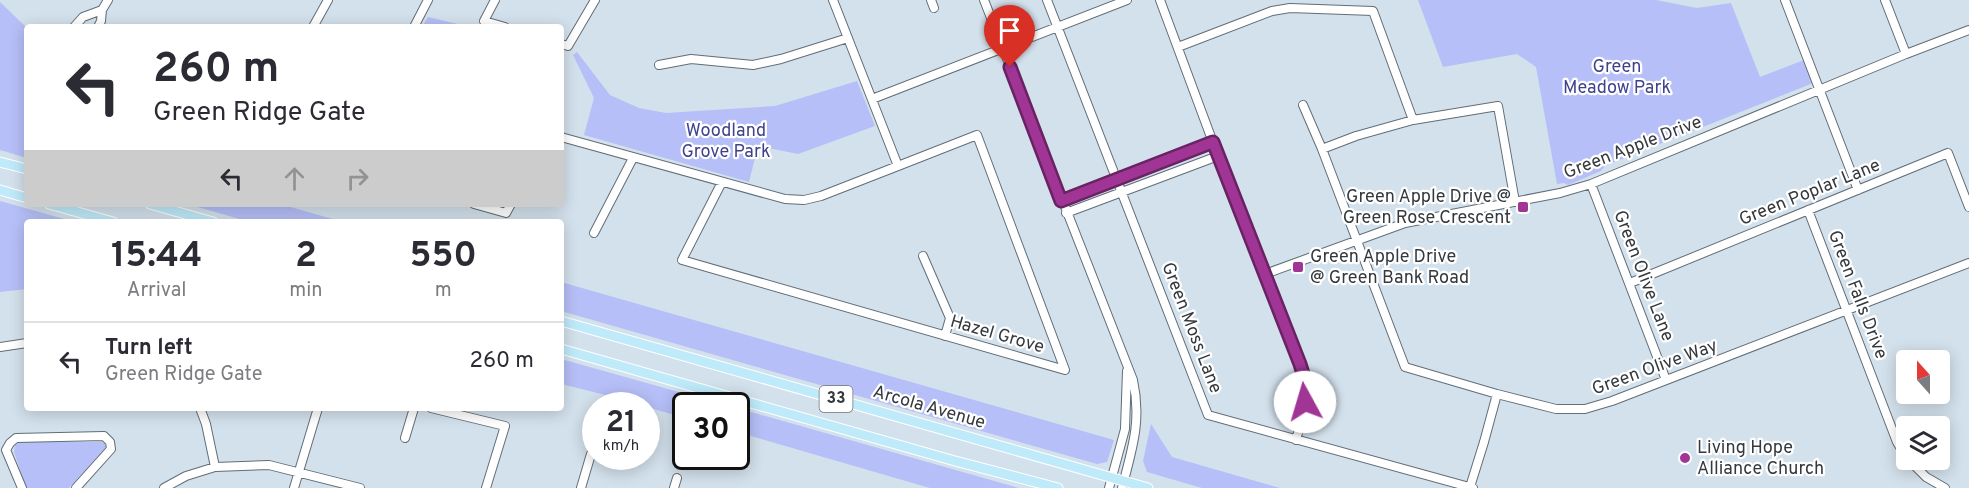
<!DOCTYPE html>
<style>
:root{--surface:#fff;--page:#f7f7f7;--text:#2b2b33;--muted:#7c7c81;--line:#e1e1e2}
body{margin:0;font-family:Overpass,sans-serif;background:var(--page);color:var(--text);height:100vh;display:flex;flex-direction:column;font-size:22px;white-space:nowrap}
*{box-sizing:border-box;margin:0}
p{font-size:20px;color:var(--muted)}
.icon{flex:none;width:33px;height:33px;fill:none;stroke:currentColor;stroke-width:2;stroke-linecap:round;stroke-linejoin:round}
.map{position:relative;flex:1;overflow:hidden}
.sheet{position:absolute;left:24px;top:219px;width:540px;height:192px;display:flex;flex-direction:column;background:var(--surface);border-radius:6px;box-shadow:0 3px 15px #0003}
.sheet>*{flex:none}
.guide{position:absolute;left:24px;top:24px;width:540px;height:183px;border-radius:6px;box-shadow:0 3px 15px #0003;background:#fff;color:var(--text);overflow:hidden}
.needle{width:39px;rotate:339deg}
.buttons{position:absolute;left:1896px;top:350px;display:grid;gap:12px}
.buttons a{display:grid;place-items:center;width:54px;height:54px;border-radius:6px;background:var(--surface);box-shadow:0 3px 15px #0003;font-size:30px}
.speed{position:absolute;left:582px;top:392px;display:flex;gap:12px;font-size:30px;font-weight:700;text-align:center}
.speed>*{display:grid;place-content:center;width:78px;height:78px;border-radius:50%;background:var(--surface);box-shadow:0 3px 15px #0003;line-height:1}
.speed small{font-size:15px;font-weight:400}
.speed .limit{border:3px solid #111;border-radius:9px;background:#fff;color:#111}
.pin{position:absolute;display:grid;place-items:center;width:51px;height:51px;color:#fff;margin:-62px -26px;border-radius:50% 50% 50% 0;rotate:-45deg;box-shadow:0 0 6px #0007}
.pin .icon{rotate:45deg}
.me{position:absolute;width:66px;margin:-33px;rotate:354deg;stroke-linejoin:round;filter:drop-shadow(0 0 4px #0008)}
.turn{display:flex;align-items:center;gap:21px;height:126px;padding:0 30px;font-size:27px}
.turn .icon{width:78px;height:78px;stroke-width:2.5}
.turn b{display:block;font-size:42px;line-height:51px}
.lanes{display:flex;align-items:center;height:57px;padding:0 30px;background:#0003;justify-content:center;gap:30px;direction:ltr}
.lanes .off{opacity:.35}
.eta{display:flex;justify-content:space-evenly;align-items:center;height:102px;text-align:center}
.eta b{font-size:36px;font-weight:700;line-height:42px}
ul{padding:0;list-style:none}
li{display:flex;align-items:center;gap:18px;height:78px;padding:0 30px;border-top:2px solid var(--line)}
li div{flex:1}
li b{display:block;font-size:22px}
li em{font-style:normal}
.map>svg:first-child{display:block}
.green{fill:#b6bff7}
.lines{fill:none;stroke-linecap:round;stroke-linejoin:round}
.minor-casing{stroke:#616d77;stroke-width:10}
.major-casing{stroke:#fff;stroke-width:11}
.minor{stroke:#fff;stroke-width:8}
.major{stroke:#bfeafa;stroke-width:9}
.route-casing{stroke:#692262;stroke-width:15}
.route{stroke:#a13596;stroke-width:10}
.poi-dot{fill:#a13596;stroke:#fff;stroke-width:2}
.labels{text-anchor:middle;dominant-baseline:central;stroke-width:4.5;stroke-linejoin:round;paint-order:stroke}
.shield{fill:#fff;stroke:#717477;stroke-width:1.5}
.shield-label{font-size:16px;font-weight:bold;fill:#34393d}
.park-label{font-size:18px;fill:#40438c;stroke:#fff}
.street-label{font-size:18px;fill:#34393d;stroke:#fff}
.poi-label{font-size:18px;fill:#34393d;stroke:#fff;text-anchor:start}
</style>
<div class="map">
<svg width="1969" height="488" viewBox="0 0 1969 488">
<rect width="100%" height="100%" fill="#d3e1ec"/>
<!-- green -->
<path class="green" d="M 1418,0 L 1656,0 L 1697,8 L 1731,3 L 1760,77 L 1804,60 L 1813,83 L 1605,166 L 1601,171 L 1568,185 L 1564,183 L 1557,184 L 1536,67 L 1517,54 L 1443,67 Z
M 0,2 L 27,28 L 27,158 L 0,150 Z
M 428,17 L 470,27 L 422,27 Z
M 577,52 L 610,95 L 639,108 L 666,113 L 775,106 L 857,81 L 875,126 L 798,154 L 758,146 L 749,182 L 584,135 L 594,98 L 573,55 Z
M 0,201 L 75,222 L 27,222 L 27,289 L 0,292 Z
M 187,204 L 280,204 L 343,222 L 250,222 Z
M 561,282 L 1114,440 L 1107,462 L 1097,464 L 561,311 Z
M 561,359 L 725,405 L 686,405 L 685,418 L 647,407 L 646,405 L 561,384 Z
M 737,408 L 1019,488 L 930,488 L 737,432 Z
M 1151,424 L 1172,457 L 1280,488 L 1202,488 L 1147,472 L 1143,461 Z
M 20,442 L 102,442 L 106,445 L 105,450 L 69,488 L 26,488 L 14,452 L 15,445 Z"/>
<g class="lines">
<defs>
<path id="minor" d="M 495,0 L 484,21 L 505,27
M 931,0 L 934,8
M 984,0 L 1133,380 C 1142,421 1132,449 1122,488
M 1047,0 L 1208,415 L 1473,488
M 1160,0 L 1218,156 L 1300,364 C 1308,391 1304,413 1296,440
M 1785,0 L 1858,190
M 1885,0 L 1906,54
M 74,27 L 83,17 L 102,10
M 98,27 L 101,21 L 102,10 L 108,0
M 313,27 L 328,0
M 414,27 L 428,0
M 561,44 L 568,46 L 595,0
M 1178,47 L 1272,11 L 1290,8 L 1373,11 L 1413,120
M 659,65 L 691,59 L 753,65 L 781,59 L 848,38
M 872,99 L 1127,0
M 1303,105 L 1322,149 L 1405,367 L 1497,394 L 1556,409 L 1585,409 L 1612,401 L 1969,263
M 561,137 L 785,199 L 804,200 L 821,196 L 898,166 L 833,0
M 1322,149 L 1356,136 L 1413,120 L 1498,106 L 1515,202
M 722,182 L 682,260 L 1065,370 L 977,135 L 898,166
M 1591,184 L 1666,380
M 1061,201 L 1213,142
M 474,204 L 506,213 L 511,204
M 1808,210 L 1897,442 L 1906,457
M 1066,213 L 1218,156
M 594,233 L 633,158
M 923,256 L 950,318 L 945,336
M 1265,274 L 1405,223 L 1560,193 L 1591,184 L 1906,54 L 1969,30
M 1630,283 L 1948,153 L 1969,207
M 0,347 L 27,343
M 200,408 L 206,424 L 215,467
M 431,408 L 505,426 L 486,488
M 405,438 L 414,408
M 1908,459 L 1926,477 L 1945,488
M 1470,487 L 1484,442 L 1497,394
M 22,488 L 6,450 L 10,443 L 16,438 L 104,436 L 110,442 L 111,449 L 76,488
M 164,488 L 186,476 L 215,467 L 269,465 L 360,488
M 294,488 L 318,408
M 581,488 L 591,454
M 674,488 L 677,478
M 1109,488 L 1125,429 L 1127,371"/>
<path id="major" d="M 0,162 L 27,169
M 0,190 L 27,198
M 49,204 L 113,222
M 150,204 L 213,222
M 561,321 L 1148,488
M 561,349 L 955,461 L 1058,488"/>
</defs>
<!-- minor casing -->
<use href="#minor" class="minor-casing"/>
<!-- major casing -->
<use href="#major" class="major-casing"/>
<!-- minor -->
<use href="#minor" class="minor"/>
<!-- major -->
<use href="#major" class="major"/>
</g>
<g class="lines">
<defs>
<path id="route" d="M 1010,67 L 1061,201 L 1213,142 L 1300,364 L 1304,377 L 1305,402"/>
</defs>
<!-- route casing -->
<use href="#route" class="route-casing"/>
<!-- route -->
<use href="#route" class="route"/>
</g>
<!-- markers -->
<g class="poi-dot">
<rect x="1517" y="201" width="12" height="12" rx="3"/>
<rect x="1292" y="261" width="12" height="12" rx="3"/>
<circle cx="1685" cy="458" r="6"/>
</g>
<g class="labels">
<!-- shield labels -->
<rect class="shield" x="819.5" y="386" width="33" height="26" rx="4.5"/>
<g class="shield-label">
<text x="836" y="399">33</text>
</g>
<!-- park labels -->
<g class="park-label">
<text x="1617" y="67">Green<tspan x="1617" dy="21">Meadow Park</tspan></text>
<text x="726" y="131">Woodland<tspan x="726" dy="21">Grove Park</tspan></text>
</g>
<!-- street labels -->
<g class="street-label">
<text transform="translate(1633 148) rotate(-21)">Green Apple Drive</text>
<text transform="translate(1810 193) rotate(-22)">Green Poplar Lane</text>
<text transform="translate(1643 276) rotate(69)">Green Olive Lane</text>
<text transform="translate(1857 295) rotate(69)">Green Falls Drive</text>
<text transform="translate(1191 328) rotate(69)">Green Moss Lane</text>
<text transform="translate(997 335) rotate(16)">Hazel Grove</text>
<text transform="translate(1655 368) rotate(-20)">Green Olive Way</text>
<text transform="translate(929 408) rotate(16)">Arcola Avenue</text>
</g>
<!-- poi labels -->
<g class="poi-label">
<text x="1511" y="197" text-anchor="end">Green Apple Drive @<tspan x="1511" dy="21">Green Rose Crescent</tspan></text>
<text x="1310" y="257">Green Apple Drive<tspan x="1310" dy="21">@ Green Bank Road</tspan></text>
<text x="1697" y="448">Living Hope<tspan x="1697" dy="21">Alliance Church</tspan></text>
</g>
</g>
</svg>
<div class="buttons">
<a><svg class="needle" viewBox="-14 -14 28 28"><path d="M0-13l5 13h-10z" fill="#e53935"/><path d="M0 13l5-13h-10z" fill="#7c7c81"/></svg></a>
<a><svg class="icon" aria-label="layers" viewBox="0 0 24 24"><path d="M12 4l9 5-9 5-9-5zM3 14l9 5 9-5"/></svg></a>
</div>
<div class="speed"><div>21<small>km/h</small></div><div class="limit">30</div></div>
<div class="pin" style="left:1010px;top:67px;background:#d93025"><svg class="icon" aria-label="arrive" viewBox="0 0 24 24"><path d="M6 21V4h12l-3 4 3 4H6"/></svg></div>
<svg class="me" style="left:1305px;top:402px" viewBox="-20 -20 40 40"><circle r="19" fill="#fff"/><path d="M0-13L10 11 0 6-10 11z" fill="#a13596"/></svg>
<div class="guide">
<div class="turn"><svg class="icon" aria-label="left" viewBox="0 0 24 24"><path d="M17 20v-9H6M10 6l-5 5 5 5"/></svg><div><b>260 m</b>Green Ridge Gate</div></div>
<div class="lanes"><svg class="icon" aria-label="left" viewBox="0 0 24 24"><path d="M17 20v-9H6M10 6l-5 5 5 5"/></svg><svg class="icon off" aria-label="ahead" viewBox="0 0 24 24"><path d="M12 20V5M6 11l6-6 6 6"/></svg><svg class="icon off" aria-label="right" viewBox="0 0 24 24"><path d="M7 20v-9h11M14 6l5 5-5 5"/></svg></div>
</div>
<section class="sheet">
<div class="eta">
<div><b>15:44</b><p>Arrival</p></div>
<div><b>2</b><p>min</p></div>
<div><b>550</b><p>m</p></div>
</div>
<ul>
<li><svg class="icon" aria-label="left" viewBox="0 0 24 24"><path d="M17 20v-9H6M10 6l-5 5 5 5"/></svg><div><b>Turn left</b><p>Green Ridge Gate</p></div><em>260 m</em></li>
</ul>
</section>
</div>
